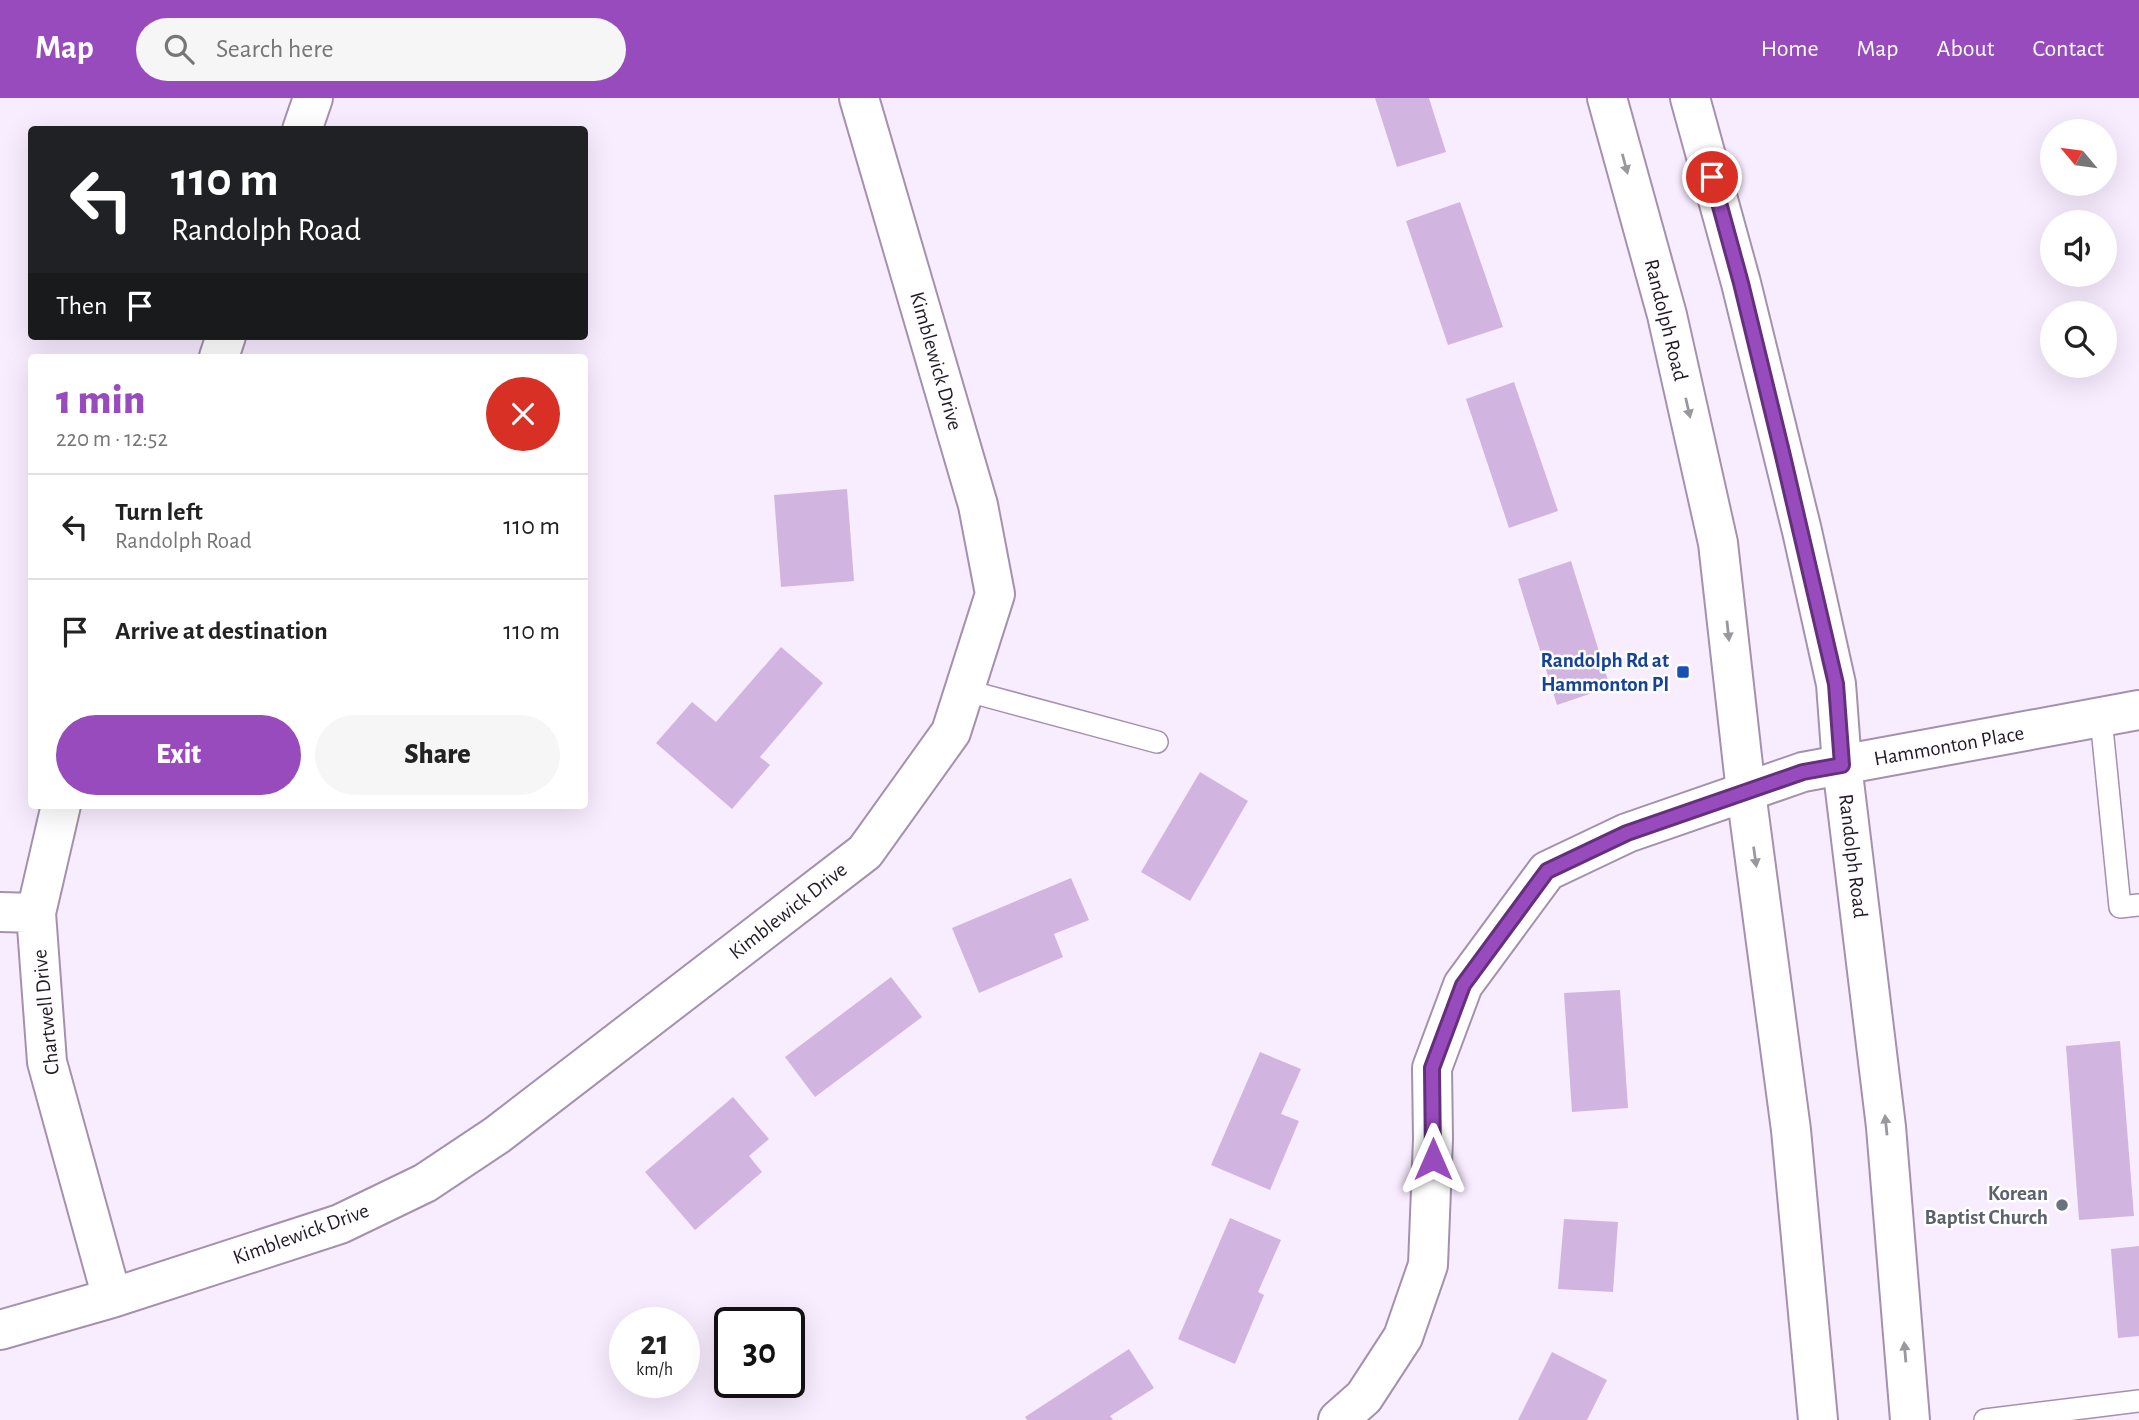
<!DOCTYPE html>
<meta charset="utf-8">
<style>
:root{--surface:#fff;--page:#f6f6f6;--text:#222;--muted:#767676;--line:#e0e0e0;--accent:#984bbd}
body{margin:0;font-family:"Alegreya Sans",sans-serif;background:var(--page);color:var(--text);height:100vh;display:flex;flex-direction:column;font-size:26px;white-space:nowrap}
*{box-sizing:border-box;margin:0}
p{font-size:23px;color:var(--muted)}
.icon{flex:none;width:38px;height:38px;fill:none;stroke:currentColor;stroke-width:2;stroke-linecap:round;stroke-linejoin:round}
.map{position:relative;flex:1;overflow:hidden}
.side{position:absolute;left:28px;top:256px;width:560px;height:455px;display:flex;flex-direction:column;background:var(--surface);border-radius:7px;box-shadow:0 7px 28px #0002}
.side>*{flex:none}
.top-card{position:absolute;left:28px;top:28px;width:560px;height:214px;border-radius:7px;box-shadow:0 7px 28px #0002;background:#202124;color:#fff;overflow:hidden}
.needle{width:46px;rotate:299deg}
.buttons{position:absolute;left:2040px;top:21px;display:grid;gap:14px}
.buttons a{display:grid;place-items:center;width:77px;height:77px;border-radius:50%;background:var(--surface);box-shadow:0 7px 28px #0002;font-size:35px}
.speed{position:absolute;left:609px;top:1209px;display:flex;gap:14px;font-size:35px;font-weight:700;text-align:center}
.speed>*{display:grid;place-content:center;width:91px;height:91px;border-radius:50%;background:var(--surface);box-shadow:0 7px 28px #0002;line-height:1}
.speed small{font-size:18px;font-weight:400}
.speed .limit{border:4px solid #111;border-radius:10px;background:#fff;color:#111}
.pin{position:absolute;display:grid;place-items:center;width:60px;height:60px;color:#fff;margin:-30px;border:4px solid #fff;border-radius:50%;box-shadow:0 2px 7px #0007}
.me{position:absolute;width:77px;margin:-38px;rotate:0deg;stroke-linejoin:round;filter:drop-shadow(0 0 5px #0008)}
.turn{display:flex;align-items:center;gap:24px;height:147px;padding:0 28px;font-size:32px}
.turn .icon{width:91px;height:91px;stroke-width:2.5}
.turn b{display:block;font-size:49px;line-height:60px}
.then{display:flex;align-items:center;height:66px;padding:0 28px;background:#0003;gap:14px;font-size:26px}
.round{display:grid;place-items:center;flex:none;width:74px;height:74px;border-radius:37px;background:var(--page)}
.summary{display:flex;align-items:center;justify-content:space-between;height:119px;padding:0 28px}
h1{font-size:42px;font-weight:800;line-height:52px;color:var(--accent)}
.button{display:flex;gap:14px;margin-top:auto;padding:14px 28px}
.button a{flex:1;height:80px;border-radius:42px;background:var(--accent);color:#fff;font-size:28px;font-weight:800;line-height:80px;text-align:center}
.button a+a{background:var(--page);color:var(--text)}
ul{padding:0;list-style:none}
li{display:flex;align-items:center;gap:21px;height:105px;padding:0 28px;border-top:2px solid var(--line)}
li div{flex:1}
li b{display:block;font-size:26px}
li em{font-style:normal}
header{display:flex;align-items:center;gap:42px;box-sizing:border-box;height:98px;padding:0 35px;background:var(--accent);color:#fff}
header strong{font-size:33px}
nav{display:flex;gap:38px;margin-inline-start:auto;font-size:24px}
.search{width:490px;height:63px;background:var(--page);display:flex;align-items:center;gap:18px;box-sizing:border-box;padding:0 24px;border-radius:38px;color:var(--muted);font-size:26px}
.map>svg:first-child{display:block}
.building{fill:#d1b5e0}
.lines{fill:none;stroke-linecap:round;stroke-linejoin:round}
.lane-casing{stroke:#a491ae;stroke-width:24}
.street-casing{stroke:#a491ae;stroke-width:42}
.primary-casing{stroke:#a491ae;stroke-width:42}
.lane{stroke:#fff;stroke-width:21}
.street{stroke:#fff;stroke-width:38}
.primary{stroke:#fff;stroke-width:38}
.oneway{fill:#9b989d}
.route-casing{stroke:#63317b;stroke-width:18}
.route{stroke:#984bbd;stroke-width:12}
.transit-dot{fill:#1a4fb4;stroke:#fefefe;stroke-width:2.5}
.worship-dot{fill:#6b7280;stroke:#fefefe;stroke-width:2.5}
.labels{text-anchor:middle;dominant-baseline:central;stroke-width:5;stroke-linejoin:round;paint-order:stroke}
.street-label{font-size:21px;fill:#211a25;stroke:#fefefe}
.transit-label{font-size:21px;font-weight:bold;fill:#164399;stroke:#fefefe;text-anchor:end}
.worship-label{font-size:21px;font-weight:bold;fill:#5b616d;stroke:#fefefe;text-anchor:end}
</style>
<header>
<strong>Map</strong>
<div class="search"><svg class="icon" aria-label="search" viewBox="0 0 24 24"><circle cx="10" cy="10" r="6"/><path d="M15 15l6 6"/></svg>Search here</div>
<nav><a>Home</a><a>Map</a><a>About</a><a>Contact</a></nav>
</header>
<div class="map">
<svg width="2139" height="1322" viewBox="0 0 2139 1322">
<rect width="100%" height="100%" fill="#f8ecff"/>
<!-- building -->
<path class="building" d="M 1375,0 L 1429,0 L 1446,54 L 1397,69 Z
M 1460,104 L 1503,229 L 1448,247 L 1406,123 Z
M 1514,284 L 1558,413 L 1509,430 L 1466,301 Z
M 847,391 L 854,483 L 781,489 L 774,397 Z
M 1571,463 L 1610,589 L 1557,607 L 1518,481 Z
M 781,549 L 823,585 L 760,659 L 770,667 L 732,711 L 656,645 L 692,604 L 716,624 Z
M 1200,674 L 1248,703 L 1190,803 L 1141,774 Z
M 1071,780 L 1089,822 L 1054,836 L 1063,859 L 979,895 L 952,830 Z
M 891,879 L 922,919 L 815,999 L 785,959 Z
M 1620,892 L 1628,1010 L 1572,1014 L 1564,895 Z
M 2120,943 L 2134,1118 L 2079,1122 L 2066,948 Z
M 1260,954 L 1301,971 L 1281,1016 L 1299,1023 L 1270,1092 L 1211,1067 Z
M 733,999 L 769,1041 L 749,1058 L 762,1074 L 695,1132 L 645,1074 Z
M 1230,1120 L 1281,1142 L 1258,1194 L 1264,1197 L 1235,1266 L 1178,1241 Z
M 1564,1121 L 1618,1124 L 1613,1194 L 1558,1191 Z
M 2139,1148 L 2139,1238 L 2118,1240 L 2111,1151 Z
M 1129,1251 L 1154,1290 L 1110,1318 L 1113,1322 L 1027,1322 L 1025,1319 Z
M 1552,1254 L 1607,1282 L 1587,1322 L 1518,1322 Z"/>
<g class="lines">
<defs>
<path id="lane" d="M 964,592 L 1157,644
M 2101,620 L 2120,809 L 2139,807
M 1985,1322 L 2139,1303"/>
<path id="street" d="M 302,32 L 313,0
M 219,259 L 226,238
M 61,707 L 36,815 L 47,964 L 112,1200
M 0,814 L 36,815
M 0,1232 L 112,1200 L 340,1126 L 425,1085 L 497,1037 L 865,754 L 951,634 L 995,496 L 978,407 L 859,0
M 1338,1322 L 1364,1299 L 1403,1239 L 1428,1167 L 1433,1041 L 1432,970 L 1463,887 L 1547,773 L 1627,735 L 1803,674 L 2139,612"/>
<path id="primary" d="M 1607,0 L 1667,217 L 1718,445 L 1746,694 L 1791,1032 L 1818,1322
M 1690,0 L 1741,185 L 1802,433 L 1836,586 L 1842,667 L 1886,1029 L 1910,1322"/>
</defs>
<!-- lane casing -->
<use href="#lane" class="lane-casing"/>
<!-- street casing -->
<use href="#street" class="street-casing"/>
<!-- primary casing -->
<use href="#primary" class="primary-casing"/>
<!-- lane -->
<use href="#lane" class="lane"/>
<!-- street -->
<use href="#street" class="street"/>
<!-- primary -->
<use href="#primary" class="primary"/>
</g>
<!-- one-way arrows -->
<defs><path id="oneway-solid" d="M-6-.8H1V-3.2L6.5 0L1 3.2V.8H-6Z" transform="scale(1.75)"/></defs>
<g class="oneway">
<use href="#oneway-solid" transform="translate(1625 66) rotate(75)"/>
<use href="#oneway-solid" transform="translate(1688 310) rotate(77)"/>
<use href="#oneway-solid" transform="translate(1728 533) rotate(84)"/>
<use href="#oneway-solid" transform="translate(1755 759) rotate(82)"/>
<use href="#oneway-solid" transform="translate(1886 1027) rotate(-96)"/>
<use href="#oneway-solid" transform="translate(1905 1254) rotate(-95)"/>
</g>
<g class="lines">
<defs>
<path id="route" d="M 1433,1061 L 1432,970 L 1463,887 L 1547,773 L 1627,735 L 1803,674 L 1842,667 L 1836,586 L 1783,358 L 1741,185 L 1712,79"/>
</defs>
<!-- route casing -->
<use href="#route" class="route-casing"/>
<!-- route -->
<use href="#route" class="route"/>
</g>
<!-- markers -->
<rect class="transit-dot" x="1676" y="567" width="14" height="14" rx="3.5"/>
<circle class="worship-dot" cx="2062" cy="1107" r="7"/>
<g class="labels">
<!-- street labels -->
<g class="street-label">
<text transform="translate(1666 222) rotate(76)">Randolph Road</text>
<text transform="translate(936 263) rotate(74)">Kimblewick Drive</text>
<text transform="translate(1949 648) rotate(-10)">Hammonton Place</text>
<text transform="translate(1853 758) rotate(83)">Randolph Road</text>
<text transform="translate(788 813) rotate(-38)">Kimblewick Drive</text>
<text transform="translate(46 914) rotate(-96)">Chartwell Drive</text>
<text transform="translate(301 1136) rotate(-20)">Kimblewick Drive</text>
</g>
<!-- transit labels -->
<g class="transit-label">
<text x="1669" y="562">Randolph Rd at<tspan x="1669" dy="24">Hammonton Pl</tspan></text>
</g>
<!-- worship labels -->
<g class="worship-label">
<text x="2048" y="1095">Korean<tspan x="2048" dy="24">Baptist Church</tspan></text>
</g>
</g>
</svg>
<div class="buttons">
<a><svg class="needle" viewBox="-14 -14 28 28"><path d="M0-13l5 13h-10z" fill="#e53935"/><path d="M0 13l5-13h-10z" fill="#767676"/></svg></a>
<a><svg class="icon" aria-label="sound" viewBox="0 0 24 24"><path d="M4 9h4l5-4v14l-5-4H4zM17 9q2 3 0 6"/></svg></a>
<a><svg class="icon" aria-label="search" viewBox="0 0 24 24"><circle cx="10" cy="10" r="6"/><path d="M15 15l6 6"/></svg></a>
</div>
<div class="speed"><div>21<small>km/h</small></div><div class="limit">30</div></div>
<div class="pin" style="left:1712px;top:79px;background:#d93025"><svg class="icon" aria-label="arrive" viewBox="0 0 24 24"><path d="M6 21V4h12l-3 4 3 4H6"/></svg></div>
<svg class="me" style="left:1433px;top:1061px" viewBox="-20 -20 40 40"><path d="M0-17L14 15 0 8-14 15z" fill="#984bbd" stroke="#fff" stroke-width="4"/></svg>
<div class="top-card">
<div class="turn"><svg class="icon" aria-label="left" viewBox="0 0 24 24"><path d="M17 20v-9H6M10 6l-5 5 5 5"/></svg><div><b>110 m</b>Randolph Road</div></div>
<div class="then">Then<svg class="icon" aria-label="arrive" viewBox="0 0 24 24"><path d="M6 21V4h12l-3 4 3 4H6"/></svg></div>
</div>
<section class="side">
<div class="summary"><div><h1>1 min</h1><p>220 m · 12:52</p></div><a class="round" style="background:#d93025;color:#fff"><svg class="icon" aria-label="close" viewBox="0 0 24 24"><path d="M6 6l12 12M18 6L6 18"/></svg></a></div>
<ul>
<li><svg class="icon" aria-label="left" viewBox="0 0 24 24"><path d="M17 20v-9H6M10 6l-5 5 5 5"/></svg><div><b>Turn left</b><p>Randolph Road</p></div><em>110 m</em></li>
<li><svg class="icon" aria-label="arrive" viewBox="0 0 24 24"><path d="M6 21V4h12l-3 4 3 4H6"/></svg><div><b>Arrive at destination</b></div><em>110 m</em></li>
</ul>
<div class="button"><a>Exit</a><a>Share</a></div>
</section>
</div>
